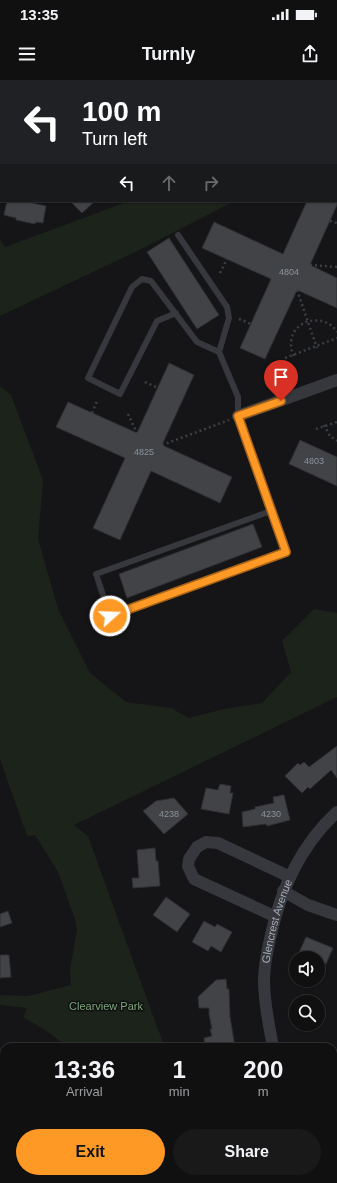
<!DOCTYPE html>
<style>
:root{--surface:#101011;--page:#19191a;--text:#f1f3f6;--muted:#9c9d9f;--line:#303031;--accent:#ff9925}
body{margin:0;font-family:Helvetica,sans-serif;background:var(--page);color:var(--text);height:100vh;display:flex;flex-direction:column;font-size:15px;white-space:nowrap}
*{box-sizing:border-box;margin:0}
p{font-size:13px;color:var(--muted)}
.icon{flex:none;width:22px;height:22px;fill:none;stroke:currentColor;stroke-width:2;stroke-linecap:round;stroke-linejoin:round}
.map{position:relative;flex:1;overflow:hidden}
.details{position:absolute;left:0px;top:963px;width:337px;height:140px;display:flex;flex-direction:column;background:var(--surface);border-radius:12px 12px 0 0;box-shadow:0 1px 3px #0004,0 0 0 1px var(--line)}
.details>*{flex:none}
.banner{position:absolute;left:0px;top:0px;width:337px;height:122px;box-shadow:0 1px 3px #0004,0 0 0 1px var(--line);background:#202124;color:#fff;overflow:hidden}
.fabs{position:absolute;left:289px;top:871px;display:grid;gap:8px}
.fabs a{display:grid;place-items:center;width:36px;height:36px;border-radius:50%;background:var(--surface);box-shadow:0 1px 3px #0004,0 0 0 1px var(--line);font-size:20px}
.pin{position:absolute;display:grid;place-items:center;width:34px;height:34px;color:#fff;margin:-41px -17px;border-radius:50% 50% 50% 0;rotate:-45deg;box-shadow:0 0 4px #0007}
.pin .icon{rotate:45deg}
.me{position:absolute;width:44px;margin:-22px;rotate:70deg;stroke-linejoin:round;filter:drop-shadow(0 0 3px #0008)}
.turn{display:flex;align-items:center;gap:14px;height:84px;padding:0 16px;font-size:18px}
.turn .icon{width:52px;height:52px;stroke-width:2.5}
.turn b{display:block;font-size:28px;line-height:34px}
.lanes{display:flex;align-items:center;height:38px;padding:0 16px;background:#0003;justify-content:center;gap:20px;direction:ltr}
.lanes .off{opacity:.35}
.eta{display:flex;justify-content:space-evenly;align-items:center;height:68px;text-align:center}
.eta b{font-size:24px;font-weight:700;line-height:28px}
.cta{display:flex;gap:8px;margin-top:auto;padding:8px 16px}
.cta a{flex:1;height:46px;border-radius:24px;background:var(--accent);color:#111;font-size:16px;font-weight:700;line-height:46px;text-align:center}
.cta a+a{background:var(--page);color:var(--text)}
.status{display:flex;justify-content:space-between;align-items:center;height:28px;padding:0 20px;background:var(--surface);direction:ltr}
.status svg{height:11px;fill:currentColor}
header{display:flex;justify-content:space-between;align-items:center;height:52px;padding:0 16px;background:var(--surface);font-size:18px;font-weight:700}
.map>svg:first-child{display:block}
.green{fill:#1b231b}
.building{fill:#414347;stroke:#2f2f33}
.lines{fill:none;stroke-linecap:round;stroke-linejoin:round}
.path{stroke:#3b3f44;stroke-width:2.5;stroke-dasharray:2 3;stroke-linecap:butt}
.lane{stroke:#36383d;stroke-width:6}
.street{stroke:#36383d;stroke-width:12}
.route-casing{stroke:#a66318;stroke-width:10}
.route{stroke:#ff9925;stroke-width:7}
.labels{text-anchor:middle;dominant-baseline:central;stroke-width:3;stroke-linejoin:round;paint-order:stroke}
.number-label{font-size:9px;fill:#8c939c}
.street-label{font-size:11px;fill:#a5aeb9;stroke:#101012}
.park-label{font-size:11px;fill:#7da67a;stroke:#101012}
</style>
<div class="status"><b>13:35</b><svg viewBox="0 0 49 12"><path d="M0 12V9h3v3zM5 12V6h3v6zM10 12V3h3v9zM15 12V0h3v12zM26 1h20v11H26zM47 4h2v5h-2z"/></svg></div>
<header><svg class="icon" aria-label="menu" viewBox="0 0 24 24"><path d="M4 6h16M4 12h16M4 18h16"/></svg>Turnly<svg class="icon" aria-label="share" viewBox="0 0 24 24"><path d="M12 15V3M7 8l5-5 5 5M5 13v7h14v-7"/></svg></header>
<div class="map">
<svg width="337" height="1103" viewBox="0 0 337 1103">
<rect width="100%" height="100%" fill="#151517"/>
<!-- green -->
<path class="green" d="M 129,121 L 235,121 L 133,173 L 0,236 L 0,159 L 5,167 Z
M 0,306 L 11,315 L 43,400 L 38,459 L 58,529 L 90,593 L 126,622 L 171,628 L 189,638 L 224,629 L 262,623 L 291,592 L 282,561 L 314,529 L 337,533 L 337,617 L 74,745 L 88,756 L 156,944 L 165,967 L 68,967 L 48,952 L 23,937 L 27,928 L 0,925 L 0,915 L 28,916 L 71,905 L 70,890 L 77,849 L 75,839 L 58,792 L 35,755 L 27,756 L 0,679 Z
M 172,1099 L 215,1099 L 216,1103 L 174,1103 Z"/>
<!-- building -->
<path class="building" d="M 7,121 L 33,121 L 32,123 L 46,126 L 43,143 L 36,142 L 35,144 L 16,140 L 16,138 L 4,135 Z
M 70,121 L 95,121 L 82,133 Z
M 307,121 L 337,121 L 337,125 L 310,185 L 337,198 L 337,228 L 297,210 L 265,279 L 240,268 L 271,199 L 202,168 L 214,142 L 283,174 Z
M 169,158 L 219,235 L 197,249 L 147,172 Z
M 169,283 L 194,295 L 162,365 L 232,397 L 220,423 L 151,391 L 120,460 L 93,448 L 125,378 L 56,347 L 68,322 L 137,353 Z
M 300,360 L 337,377 L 337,406 L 289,384 Z
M 253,444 L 262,467 L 127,518 L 119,494 Z
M 337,666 L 337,698 L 331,690 L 310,709 L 308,707 L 302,713 L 285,696 L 298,683 L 300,685 L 304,682 L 309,687 Z
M 220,704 L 231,706 L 230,713 L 233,713 L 229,734 L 201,729 L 206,708 L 218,710 Z
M 284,715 L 290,740 L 267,746 L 266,744 L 243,747 L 242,732 L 255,729 L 255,727 L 274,723 L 273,717 Z
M 174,718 L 188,734 L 164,754 L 143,731 L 156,721 Z
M 155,768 L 156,781 L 158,781 L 160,806 L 133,808 L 132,798 L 139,798 L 137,770 Z
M 166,817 L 190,834 L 177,852 L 153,835 Z
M 8,831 L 12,843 L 0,847 L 0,834 Z
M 204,841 L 215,847 L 217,844 L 232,852 L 221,872 L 211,866 L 208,871 L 192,862 Z
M 306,857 L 333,868 L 326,884 L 318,881 L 318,878 L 311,878 L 299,873 Z
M 0,875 L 9,875 L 11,897 L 0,898 Z
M 226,899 L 227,909 L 229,909 L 230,937 L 235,967 L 205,967 L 204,958 L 212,956 L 210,949 L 212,949 L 209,934 L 209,928 L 199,928 L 198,917 L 216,900 Z"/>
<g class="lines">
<!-- path -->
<path class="path" d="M 330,141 L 337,143
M 310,185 L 337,187
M 220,193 L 227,179
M 297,210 L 317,268
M 239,239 L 251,244
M 294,276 C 292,272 291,268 291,264 C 291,239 325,232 337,252
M 285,278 L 337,258
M 145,302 L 158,308
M 92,333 L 97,321
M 128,334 L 137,353
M 324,345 L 330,356 L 337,361
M 316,349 L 337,342
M 162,365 L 229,340"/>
<!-- lane -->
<path class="lane" d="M 178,155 L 227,227 L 229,238 L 219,272
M 176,233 L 157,241 L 120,314 L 88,298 L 132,207 L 142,199 L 151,201 L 197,262 L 219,272 L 238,317 L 238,336 L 286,472 L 110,536 L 96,494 L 271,431"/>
<!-- street -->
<g class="street">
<path d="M 46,1 L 46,0"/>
<path d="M 238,336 L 337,300"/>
<path d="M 283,811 L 308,825 L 337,835"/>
<path d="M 274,836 L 194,799 L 188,786 L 189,779 L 197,767 L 206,762 L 218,763 L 290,797"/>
<path id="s1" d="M 273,967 C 269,945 264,923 264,901 C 264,887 267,872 270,859 C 280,811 301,765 337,732"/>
<path d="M 0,1048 L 4,1051"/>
<path d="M 57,1099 L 59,1103"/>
<path d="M 321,1099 L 322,1103"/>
</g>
</g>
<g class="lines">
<defs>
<path id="route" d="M 110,536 L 286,472 L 238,336 L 281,321"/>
</defs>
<!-- route casing -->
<use href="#route" class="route-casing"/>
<!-- route -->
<use href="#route" class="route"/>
</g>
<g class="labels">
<!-- number labels -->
<g class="number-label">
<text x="289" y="192">4804</text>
<text x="144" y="372">4825</text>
<text x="314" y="381">4803</text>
<text x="169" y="734">4238</text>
<text x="271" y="734">4230</text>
</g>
<!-- street labels -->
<g class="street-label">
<text stroke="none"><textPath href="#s1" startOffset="128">Glencrest Avenue</textPath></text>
</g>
<!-- park labels -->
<g class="park-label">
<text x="106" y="926">Clearview Park</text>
</g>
</g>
</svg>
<div class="fabs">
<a><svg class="icon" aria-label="sound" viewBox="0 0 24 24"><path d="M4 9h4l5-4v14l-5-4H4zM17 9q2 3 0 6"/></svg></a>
<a><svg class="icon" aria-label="search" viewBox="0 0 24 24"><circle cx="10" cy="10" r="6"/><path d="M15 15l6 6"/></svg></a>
</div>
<div class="pin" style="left:281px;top:321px;background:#d93025"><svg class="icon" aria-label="arrive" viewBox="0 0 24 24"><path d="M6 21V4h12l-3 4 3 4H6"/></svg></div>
<svg class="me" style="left:110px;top:536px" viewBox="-20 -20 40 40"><circle r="17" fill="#ff9925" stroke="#fff" stroke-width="3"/><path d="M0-11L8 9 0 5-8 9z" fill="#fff"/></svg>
<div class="banner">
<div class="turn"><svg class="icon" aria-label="left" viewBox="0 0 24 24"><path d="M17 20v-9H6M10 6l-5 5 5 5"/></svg><div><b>100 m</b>Turn left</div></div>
<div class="lanes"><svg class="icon" aria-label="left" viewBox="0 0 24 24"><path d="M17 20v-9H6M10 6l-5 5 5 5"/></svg><svg class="icon off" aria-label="ahead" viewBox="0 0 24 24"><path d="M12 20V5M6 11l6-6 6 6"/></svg><svg class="icon off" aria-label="right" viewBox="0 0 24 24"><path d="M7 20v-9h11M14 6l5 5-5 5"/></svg></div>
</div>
<section class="details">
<div class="eta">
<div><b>13:36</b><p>Arrival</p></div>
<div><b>1</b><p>min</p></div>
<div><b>200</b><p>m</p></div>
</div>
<div class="cta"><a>Exit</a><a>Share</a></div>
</section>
</div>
